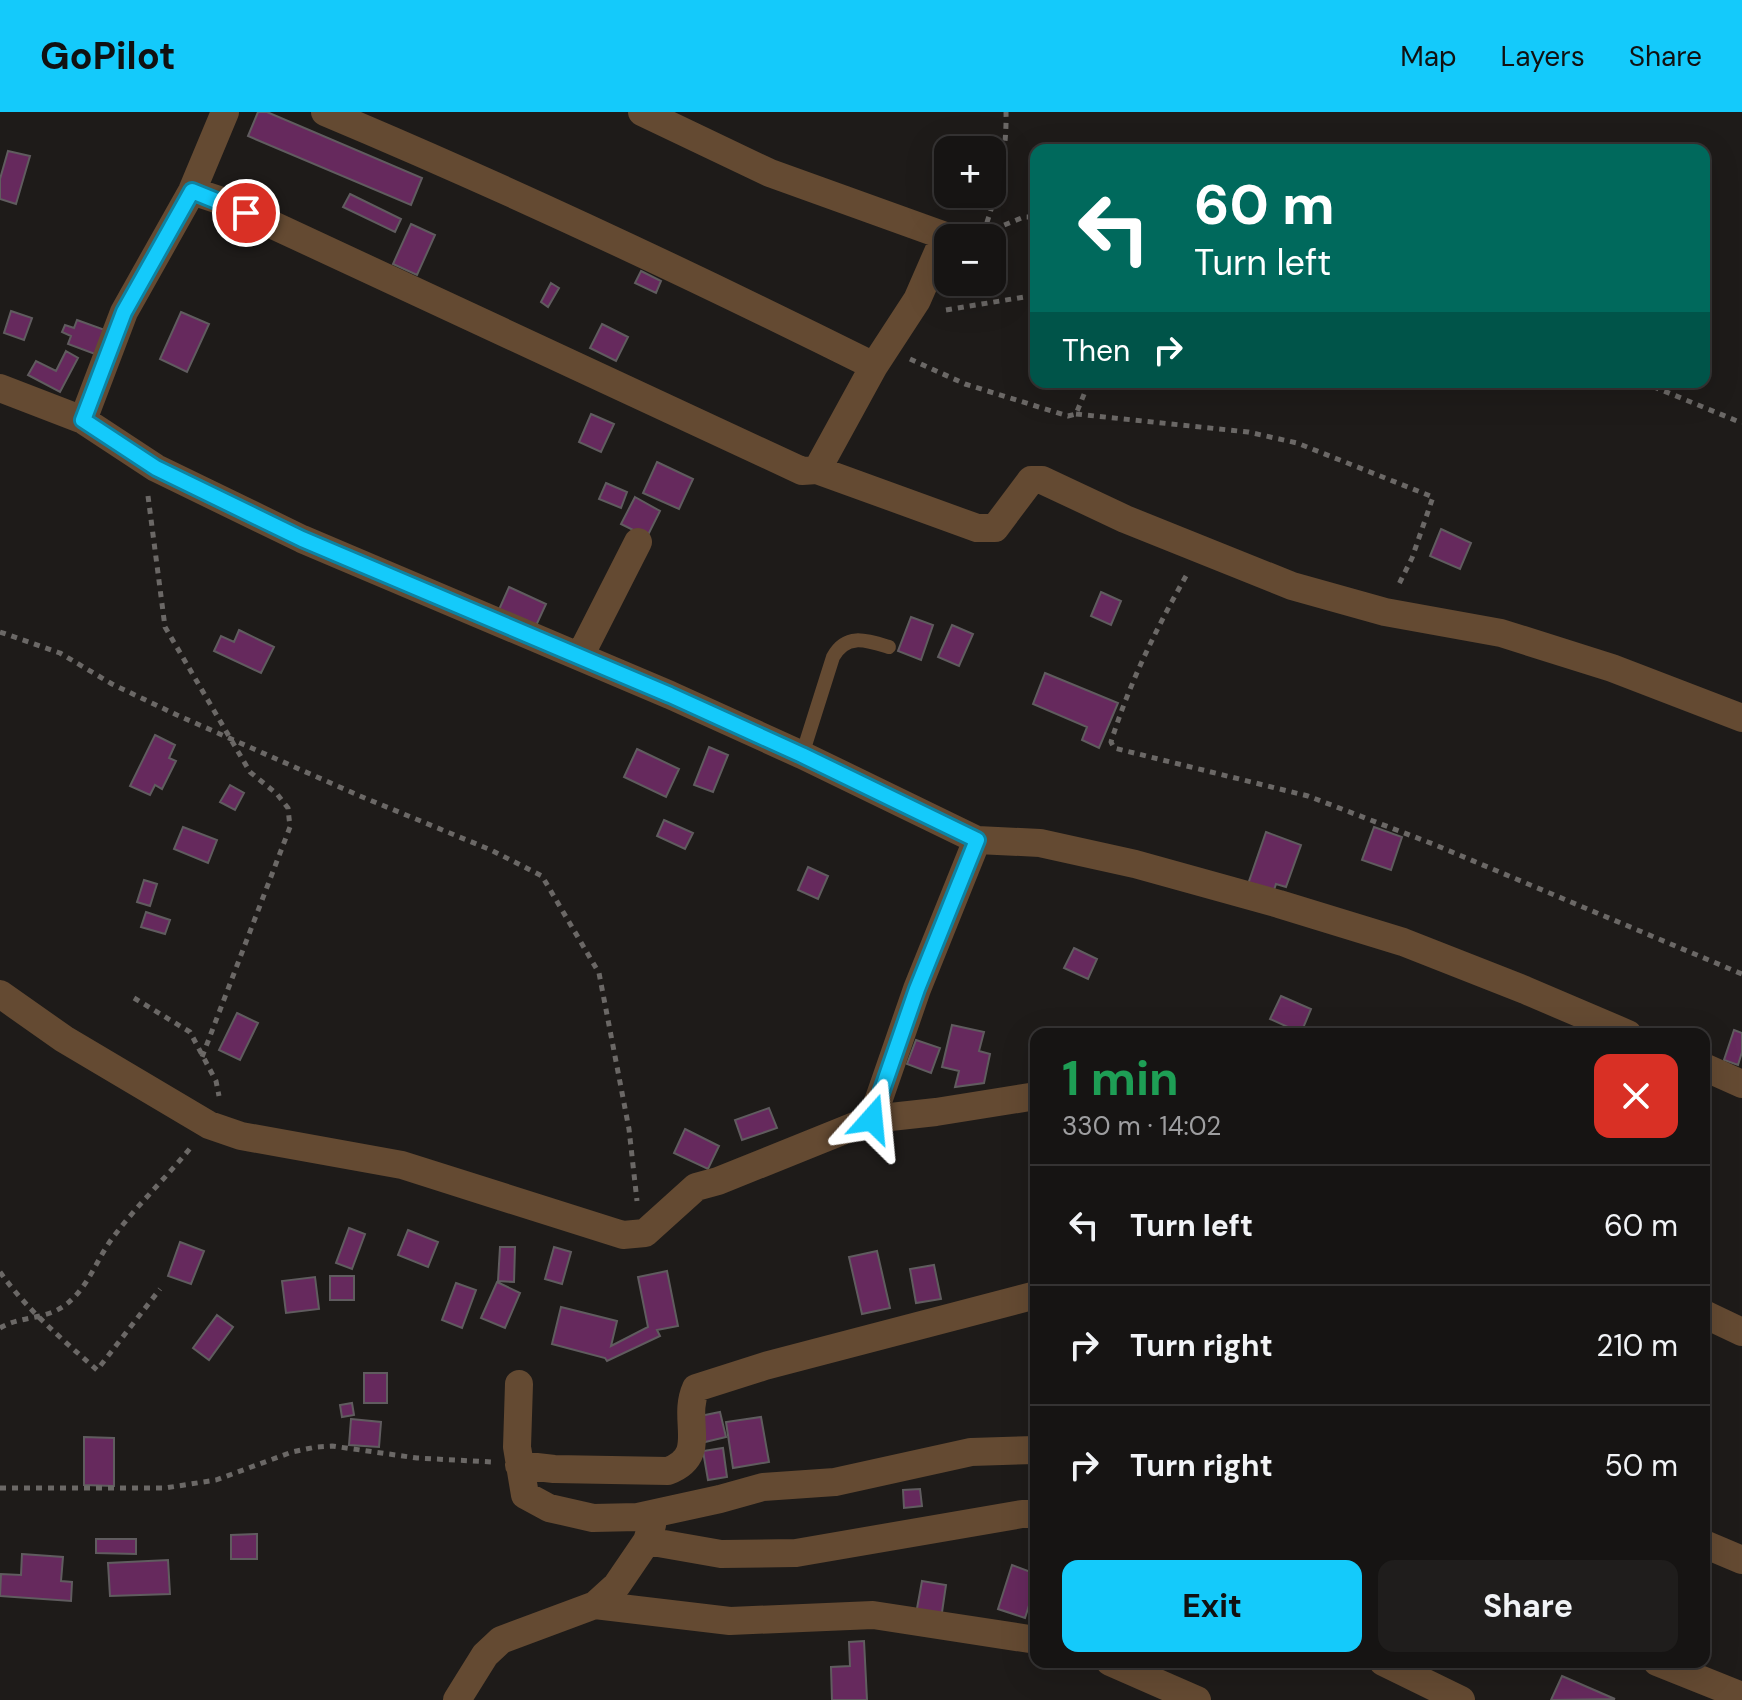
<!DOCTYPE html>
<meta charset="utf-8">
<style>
:root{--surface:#161413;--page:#1f1d1c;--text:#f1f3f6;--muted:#9e9ea0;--line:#353333;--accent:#14cafb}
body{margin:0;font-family:"DM Sans",sans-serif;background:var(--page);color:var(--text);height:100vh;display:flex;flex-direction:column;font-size:30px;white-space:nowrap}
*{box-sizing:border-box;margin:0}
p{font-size:26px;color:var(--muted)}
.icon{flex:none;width:44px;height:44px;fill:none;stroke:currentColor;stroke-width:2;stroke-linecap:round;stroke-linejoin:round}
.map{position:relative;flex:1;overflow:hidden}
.side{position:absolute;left:1030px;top:916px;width:680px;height:640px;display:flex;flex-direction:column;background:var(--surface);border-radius:16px;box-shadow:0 8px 32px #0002,0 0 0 2px var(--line)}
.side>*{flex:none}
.banner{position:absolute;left:1030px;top:32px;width:680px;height:244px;border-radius:16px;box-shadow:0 8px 32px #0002,0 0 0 2px var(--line);background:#00695c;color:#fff;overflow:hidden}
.controls{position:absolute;left:934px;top:24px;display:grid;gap:16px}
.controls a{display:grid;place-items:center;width:72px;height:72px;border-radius:16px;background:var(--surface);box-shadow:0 8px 32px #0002,0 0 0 2px var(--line);font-size:40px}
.pin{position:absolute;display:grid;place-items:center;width:68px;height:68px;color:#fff;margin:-34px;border:4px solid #fff;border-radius:50%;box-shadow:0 2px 8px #0007}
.me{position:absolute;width:88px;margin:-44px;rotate:18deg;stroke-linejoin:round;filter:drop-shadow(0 0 6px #0008)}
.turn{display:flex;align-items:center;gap:28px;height:168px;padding:0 32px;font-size:36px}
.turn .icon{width:104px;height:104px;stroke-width:2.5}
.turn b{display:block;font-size:56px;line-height:68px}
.then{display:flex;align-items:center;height:76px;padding:0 32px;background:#0003;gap:16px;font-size:30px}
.round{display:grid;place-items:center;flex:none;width:84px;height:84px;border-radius:16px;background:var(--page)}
.summary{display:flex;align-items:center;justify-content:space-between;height:136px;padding:0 32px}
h1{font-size:48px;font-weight:700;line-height:60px;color:#1e9e55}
.primary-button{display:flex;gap:16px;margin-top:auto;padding:16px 32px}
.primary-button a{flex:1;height:92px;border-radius:16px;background:var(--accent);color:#111;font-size:32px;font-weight:700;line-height:92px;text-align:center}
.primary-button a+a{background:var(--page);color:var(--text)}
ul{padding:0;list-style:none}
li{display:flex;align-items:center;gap:24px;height:120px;padding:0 32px;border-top:2px solid var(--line)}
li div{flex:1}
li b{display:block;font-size:30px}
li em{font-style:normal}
header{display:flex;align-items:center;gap:48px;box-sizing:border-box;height:112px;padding:0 40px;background:var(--accent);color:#111}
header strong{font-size:38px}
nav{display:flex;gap:44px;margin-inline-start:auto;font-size:28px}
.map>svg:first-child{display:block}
.building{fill:#66295d;stroke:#605c5f;stroke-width:2}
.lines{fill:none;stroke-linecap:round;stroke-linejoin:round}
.path{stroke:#6b6866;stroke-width:5;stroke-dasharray:6 6;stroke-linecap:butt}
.service{stroke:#644a32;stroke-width:14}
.minor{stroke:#644a32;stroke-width:28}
.route-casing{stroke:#0d83a3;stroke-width:20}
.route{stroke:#14cafb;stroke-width:14}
</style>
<header>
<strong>GoPilot</strong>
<nav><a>Map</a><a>Layers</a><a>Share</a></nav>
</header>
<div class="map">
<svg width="1742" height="1588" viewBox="0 0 1742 1588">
<rect width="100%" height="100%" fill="#1e1b19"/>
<!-- building -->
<path class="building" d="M 258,0 L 267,0 L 422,66 L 411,93 L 248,24 Z
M 8,39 L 30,44 L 16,92 L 0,87 L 0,67 Z
M 350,82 L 401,107 L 395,120 L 343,95 Z
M 411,112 L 435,123 L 417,163 L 393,152 Z
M 641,159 L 661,169 L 656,181 L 635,171 Z
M 551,171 L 559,176 L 548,195 L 541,190 Z
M 11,199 L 32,206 L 24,228 L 4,221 Z
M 181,200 L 209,212 L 187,260 L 160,247 Z
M 77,208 L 105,218 L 95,242 L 68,232 L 71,224 L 62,220 L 65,213 L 74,216 Z
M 602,212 L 628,225 L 616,249 L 590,236 Z
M 66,239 L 78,246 L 60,280 L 28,263 L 36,249 L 56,259 Z
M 591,302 L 614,312 L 601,340 L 579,330 Z
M 657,350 L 693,367 L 679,397 L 643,381 Z
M 606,371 L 627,380 L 621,396 L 599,387 Z
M 635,385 L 660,399 L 647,425 L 621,412 Z
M 1441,417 L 1471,431 L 1460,457 L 1430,444 Z
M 509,475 L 546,492 L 534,518 L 497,502 Z
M 1101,480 L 1121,489 L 1111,513 L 1091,504 Z
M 911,505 L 933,513 L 921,548 L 898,539 Z
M 952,513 L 973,522 L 959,554 L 938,545 Z
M 239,518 L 274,535 L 261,561 L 214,539 L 221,524 L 234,530 Z
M 1045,561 L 1118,591 L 1099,636 L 1082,628 L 1087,615 L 1033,592 Z
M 155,623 L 175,633 L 169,646 L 176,649 L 162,677 L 155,673 L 150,683 L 130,674 Z
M 709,635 L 728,643 L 713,680 L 694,673 Z
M 637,637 L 679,657 L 666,685 L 624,665 Z
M 230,673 L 244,681 L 235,698 L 220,690 Z
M 664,708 L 693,721 L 685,737 L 657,724 Z
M 183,715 L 217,728 L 208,751 L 174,737 Z
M 1374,715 L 1402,725 L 1391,758 L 1362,748 Z
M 1266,720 L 1301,733 L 1286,775 L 1276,772 L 1271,787 L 1246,778 Z
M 808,755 L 828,764 L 818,787 L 798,778 Z
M 144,768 L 157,772 L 150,794 L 137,790 Z
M 146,800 L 170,808 L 165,822 L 141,815 Z
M 1074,836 L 1097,847 L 1088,867 L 1064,856 Z
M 1281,884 L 1311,897 L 1301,921 L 1270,907 Z
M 237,901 L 258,911 L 240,948 L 219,938 Z
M 952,913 L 984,920 L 979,939 L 990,942 L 984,971 L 955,975 L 959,959 L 942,955 Z
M 1734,918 L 1742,921 L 1742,940 L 1738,953 L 1724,948 Z
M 916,928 L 940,936 L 931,961 L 907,952 Z
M 769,996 L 777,1016 L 742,1028 L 735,1008 Z
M 685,1017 L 719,1034 L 708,1057 L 674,1041 Z
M 349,1116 L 365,1122 L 352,1157 L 336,1151 Z
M 408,1118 L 438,1130 L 428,1155 L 398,1143 Z
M 180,1130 L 204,1139 L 191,1172 L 168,1164 Z
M 500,1135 L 515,1135 L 514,1170 L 498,1169 Z
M 554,1135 L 571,1140 L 562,1172 L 545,1167 Z
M 877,1139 L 890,1196 L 862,1202 L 849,1145 Z
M 934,1153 L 941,1187 L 916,1191 L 910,1157 Z
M 667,1159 L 678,1214 L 657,1218 L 660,1224 L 607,1249 L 605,1246 L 552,1232 L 561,1195 L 617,1209 L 611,1234 L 648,1215 L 638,1165 Z
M 330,1164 L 354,1164 L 354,1188 L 330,1188 Z
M 315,1165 L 319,1197 L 286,1201 L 282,1169 Z
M 497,1170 L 520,1181 L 505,1216 L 481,1206 Z
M 456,1171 L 476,1178 L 462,1216 L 442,1208 Z
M 217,1203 L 233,1215 L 209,1248 L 193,1236 Z
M 364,1261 L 387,1261 L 387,1291 L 364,1291 Z
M 352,1291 L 354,1303 L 342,1305 L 340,1293 Z
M 720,1300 L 726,1325 L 701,1331 L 695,1305 Z
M 761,1305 L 769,1350 L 733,1356 L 726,1310 Z
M 351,1307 L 381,1310 L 379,1335 L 349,1333 Z
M 84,1325 L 114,1326 L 114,1374 L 84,1373 Z
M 723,1336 L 727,1365 L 708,1368 L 703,1339 Z
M 920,1377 L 922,1394 L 904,1396 L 903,1378 Z
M 257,1422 L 257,1447 L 231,1447 L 231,1423 Z
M 96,1427 L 136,1427 L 136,1442 L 96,1441 Z
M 22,1442 L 63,1445 L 61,1469 L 72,1470 L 71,1489 L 0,1484 L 1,1462 L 21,1463 Z
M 168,1448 L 170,1482 L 110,1484 L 108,1451 Z
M 1012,1453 L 1036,1462 L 1036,1471 L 1025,1506 L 998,1497 Z
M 922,1469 L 946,1473 L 941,1507 L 916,1502 Z
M 864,1529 L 867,1588 L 832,1588 L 831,1555 L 850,1554 L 849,1530 Z
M 1562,1564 L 1615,1587 L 1551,1588 Z"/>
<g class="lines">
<!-- path -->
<path class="path" d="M 982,122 L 1024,105 L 1036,105
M 983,122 C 997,82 1007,43 1006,0
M 946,198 L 1036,183
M 910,247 L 965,272 L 1068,304 L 1076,302 L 1089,270
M 1642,270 L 1742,311
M 1076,302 L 1248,320 L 1297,331 L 1433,385 L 1412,446 L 1399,472
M 148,384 L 165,515 L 250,660 L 277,682 L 288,696 L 290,715 L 202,945
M 1186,464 C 1156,517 1129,572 1111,630 L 1114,636 L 1308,684 L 1433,732 L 1742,862
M 0,520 L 60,541 L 112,572 L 177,603 L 360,684 L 491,738 L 542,764 L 599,861 L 629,1017 L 637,1089
M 134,886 L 190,920 L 216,969 L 219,984
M 0,1160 C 27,1198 62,1227 97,1258 L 160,1177
M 0,1216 C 20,1204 44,1208 64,1194 C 89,1176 96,1147 114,1124 C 138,1092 167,1065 192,1034
M 0,1376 L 165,1376 L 216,1368 L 292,1340 L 316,1335 L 332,1334 L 417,1346 L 492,1350"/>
<!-- service -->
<path class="service" d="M 802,643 L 833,545 C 846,521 866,528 889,535"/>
<!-- minor -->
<path class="minor" d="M 325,0 C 511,78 693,164 874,254
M 192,79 L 219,88 L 802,359 L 817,358 L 874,254 L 917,188 L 945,124 L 770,61 L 642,0
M 0,276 L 83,308 L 156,356 L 302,427 L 670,583 L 802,643 L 977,728 L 917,877 L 872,1007 L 718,1069 L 696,1075 L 645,1121 L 623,1123 L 402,1053 L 241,1024 L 209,1013 L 64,927 L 0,882
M 83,308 L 124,200 L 192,79 L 225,0
M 817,358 L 977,416 L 995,416 L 1031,368 L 1042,368 L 1125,407 L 1292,474 L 1385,500 L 1501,521 L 1612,556 L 1742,606
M 580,544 L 638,430
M 977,728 L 1040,731 L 1135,752 L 1279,792 L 1403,830 L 1525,878 L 1628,922
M 1704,955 L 1742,972
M 872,1007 L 936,1000 L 1036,984
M 1704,1202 L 1742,1220
M 519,1272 L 517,1335 L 525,1383 L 549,1396 L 593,1406 L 638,1405 L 720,1387 L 763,1375 L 835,1370 L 971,1340 L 1036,1338
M 519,1353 L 554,1357 L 668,1359 C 710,1343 681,1309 696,1276 L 765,1254 L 1036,1183
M 647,1429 L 721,1442 L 796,1441 L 1022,1402 L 1036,1402
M 1704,1432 L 1742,1448
M 595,1493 L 730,1509 L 873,1503 L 1036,1528
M 1110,1550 L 1197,1588
M 1383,1550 L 1461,1588
M 1657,1550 L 1742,1584
M 457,1588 L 485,1543 L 501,1528 L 595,1493 L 617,1473 L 647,1429 L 652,1413"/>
</g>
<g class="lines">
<defs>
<path id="route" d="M 246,101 L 192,79 L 124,200 L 83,308 L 156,356 L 302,427 L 670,583 L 802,643 L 977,728 L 917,877 L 872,1007"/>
</defs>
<!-- route casing -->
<use href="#route" class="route-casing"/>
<!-- route -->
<use href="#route" class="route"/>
</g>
</svg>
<div class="controls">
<a>+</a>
<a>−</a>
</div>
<div class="pin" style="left:246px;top:101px;background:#d93025"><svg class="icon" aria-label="arrive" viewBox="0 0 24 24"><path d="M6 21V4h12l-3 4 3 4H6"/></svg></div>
<svg class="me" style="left:872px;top:1007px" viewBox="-20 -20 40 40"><path d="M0-17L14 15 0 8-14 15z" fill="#14cafb" stroke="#fff" stroke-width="4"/></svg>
<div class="banner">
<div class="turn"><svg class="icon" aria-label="left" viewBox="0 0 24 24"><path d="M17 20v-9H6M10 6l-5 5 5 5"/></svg><div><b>60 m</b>Turn left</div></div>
<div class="then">Then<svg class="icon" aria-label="right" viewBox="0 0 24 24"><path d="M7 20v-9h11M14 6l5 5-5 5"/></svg></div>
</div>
<section class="side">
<div class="summary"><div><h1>1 min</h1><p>330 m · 14:02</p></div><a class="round" style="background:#d93025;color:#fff"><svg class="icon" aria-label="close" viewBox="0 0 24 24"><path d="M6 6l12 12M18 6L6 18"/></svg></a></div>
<ul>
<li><svg class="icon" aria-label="left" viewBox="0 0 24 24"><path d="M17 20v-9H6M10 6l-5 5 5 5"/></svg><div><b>Turn left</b></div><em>60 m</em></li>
<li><svg class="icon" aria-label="right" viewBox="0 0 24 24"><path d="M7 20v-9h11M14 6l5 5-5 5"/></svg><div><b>Turn right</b></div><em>210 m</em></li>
<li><svg class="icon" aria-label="right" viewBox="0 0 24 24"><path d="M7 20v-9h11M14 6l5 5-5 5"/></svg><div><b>Turn right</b></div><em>50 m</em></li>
</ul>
<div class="primary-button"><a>Exit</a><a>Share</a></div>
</section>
</div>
